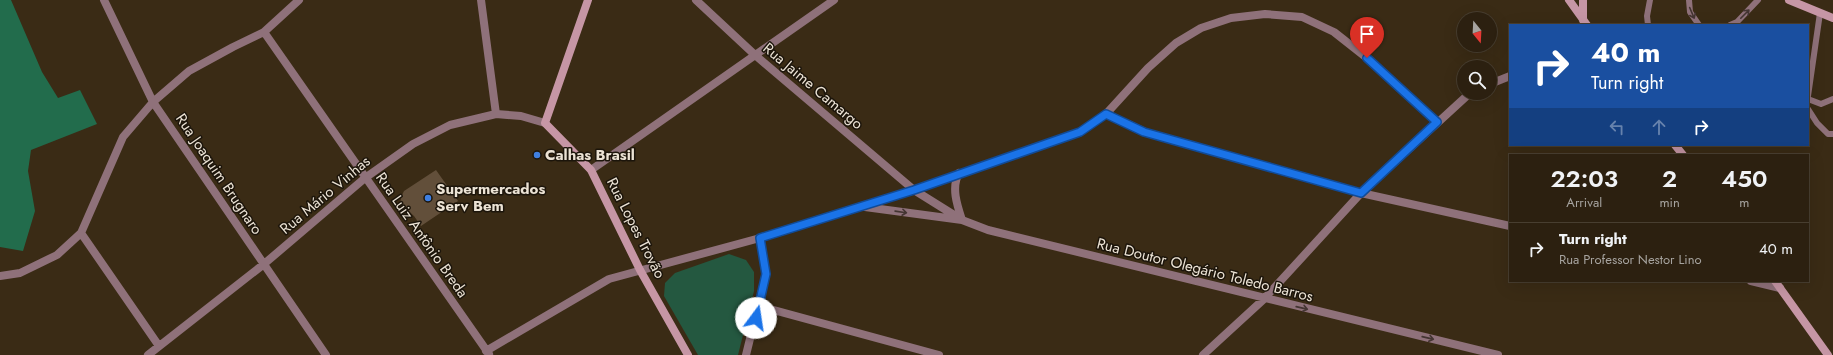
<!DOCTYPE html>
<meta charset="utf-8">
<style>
:root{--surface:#2c2010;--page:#342819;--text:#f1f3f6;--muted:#a6a39f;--line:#483e30}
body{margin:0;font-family:Jost,sans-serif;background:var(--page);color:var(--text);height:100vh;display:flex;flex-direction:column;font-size:15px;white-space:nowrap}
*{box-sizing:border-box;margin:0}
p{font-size:13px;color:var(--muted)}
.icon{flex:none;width:22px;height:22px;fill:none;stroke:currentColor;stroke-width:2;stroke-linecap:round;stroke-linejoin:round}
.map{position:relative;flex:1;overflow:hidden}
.details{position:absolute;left:1509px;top:154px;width:300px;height:128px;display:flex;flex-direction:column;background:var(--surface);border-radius:0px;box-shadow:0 4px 16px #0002,0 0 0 1px var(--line)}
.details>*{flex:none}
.banner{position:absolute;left:1509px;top:24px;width:300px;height:122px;border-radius:0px;box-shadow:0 4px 16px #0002,0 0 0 1px var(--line);background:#1a4fa0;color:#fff;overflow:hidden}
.needle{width:26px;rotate:162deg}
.controls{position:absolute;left:1457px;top:12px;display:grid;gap:8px}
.controls a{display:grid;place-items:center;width:40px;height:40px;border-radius:50%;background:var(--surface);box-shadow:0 4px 16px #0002,0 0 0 1px var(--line);font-size:20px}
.pin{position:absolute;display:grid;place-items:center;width:34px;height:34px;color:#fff;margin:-41px -17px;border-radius:50% 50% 50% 0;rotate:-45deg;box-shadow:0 0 4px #0007}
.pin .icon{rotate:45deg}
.me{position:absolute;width:44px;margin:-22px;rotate:14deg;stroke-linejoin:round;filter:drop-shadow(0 0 3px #0008)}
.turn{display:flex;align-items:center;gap:14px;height:84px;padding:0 16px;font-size:18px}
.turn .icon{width:52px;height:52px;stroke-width:2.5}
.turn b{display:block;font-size:28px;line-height:34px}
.lanes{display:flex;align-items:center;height:38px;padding:0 16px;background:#0003;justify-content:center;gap:20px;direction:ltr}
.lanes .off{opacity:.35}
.eta{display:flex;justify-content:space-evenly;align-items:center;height:68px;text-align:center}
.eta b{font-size:24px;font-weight:600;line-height:28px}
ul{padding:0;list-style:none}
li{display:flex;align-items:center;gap:12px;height:52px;padding:0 16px;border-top:1px solid var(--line)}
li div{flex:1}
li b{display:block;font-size:15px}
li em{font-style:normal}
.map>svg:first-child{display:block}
.green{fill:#245840}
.forest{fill:#226c4c}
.building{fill:#624f3a}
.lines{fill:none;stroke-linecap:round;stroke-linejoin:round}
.lane{stroke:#8f717a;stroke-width:6}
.street{stroke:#8f717a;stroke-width:8}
.secondary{stroke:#c696a5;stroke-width:8}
.oneway{stroke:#443532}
.route-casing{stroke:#114b97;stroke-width:10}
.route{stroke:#1a73e8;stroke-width:7}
.shop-dot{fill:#3f7fe0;stroke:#1c150b;stroke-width:1.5}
.labels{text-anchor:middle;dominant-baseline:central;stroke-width:3;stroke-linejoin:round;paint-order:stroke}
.street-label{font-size:15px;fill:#ece3d5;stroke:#1c150b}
.poi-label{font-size:15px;font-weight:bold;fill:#ece3d5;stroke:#1c150b;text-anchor:start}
</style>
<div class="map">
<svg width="1833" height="355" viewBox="0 0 1833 355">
<rect width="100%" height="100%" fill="#3a2b15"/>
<!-- green -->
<path class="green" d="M 729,254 L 746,260 L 754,272 L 754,291 L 738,355 L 698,355 L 664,296 L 665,283 L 675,273 Z"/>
<!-- forest -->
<path class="forest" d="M 0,0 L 11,0 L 42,72 L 58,98 L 80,90 L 97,124 L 31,150 L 28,171 L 35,211 L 23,251 L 0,247 Z"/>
<!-- building -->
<path class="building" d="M 436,170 L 458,201 L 421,226 L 414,216 L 400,203 L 402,195 L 404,191 Z"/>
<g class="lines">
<!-- lane -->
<path class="lane" d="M 1689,0 L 1690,12 L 1699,25
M 1648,25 L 1647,16 L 1650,0
M 1730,25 L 1737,22 L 1758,0
M 1808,96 L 1820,13
M 1808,99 L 1821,104 L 1833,99
M 1808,109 L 1817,123 L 1828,134 L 1833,134"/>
<!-- street -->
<path class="street" d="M 104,0 L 153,102 L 326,355
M 481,0 L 496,114
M 696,0 L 755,55 L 914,190 L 962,220 L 988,230 L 1498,355
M 264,32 L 489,354
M 1490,84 L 1510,76
M 1106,114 L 1145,132 L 1361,193 L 1510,226
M 591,170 L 834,0
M 865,207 L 962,220 C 957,205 951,187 959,173
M 81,233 L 159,346
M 0,276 L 20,273 L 57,255 L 81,233 L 123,137 L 153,102 L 189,71 L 233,47 L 264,32 L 299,0
M 1751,281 L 1780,288
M 759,306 L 939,355
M 486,351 L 609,279 L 760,238 L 914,190 L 1080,132 L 1106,114 L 1148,68 L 1176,43 L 1201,28 L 1231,18 L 1265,14 L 1302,17 L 1334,32 L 1367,58 L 1437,122
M 148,355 L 264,264 L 365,178 L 413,144 L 450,125 L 496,114 L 521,116 L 545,123
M 746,355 L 766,274 L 760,238
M 1203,355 L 1264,299 L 1361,193 L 1470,93"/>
<!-- secondary -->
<path class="secondary" d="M 588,0 L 545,123 L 591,170 L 640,270 L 688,355
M 1569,0 L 1587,25
M 1789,0 L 1833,18
M 1583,20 L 1583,0
M 1675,145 L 1683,155
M 1775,281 L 1828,355"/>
</g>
<!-- one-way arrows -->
<defs><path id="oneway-shaft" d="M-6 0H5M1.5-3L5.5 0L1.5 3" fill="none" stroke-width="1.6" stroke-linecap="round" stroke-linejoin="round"/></defs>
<g class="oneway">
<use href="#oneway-shaft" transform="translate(1692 13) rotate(67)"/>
<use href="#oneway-shaft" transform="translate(1745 14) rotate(-45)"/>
<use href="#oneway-shaft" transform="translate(901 212) rotate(8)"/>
<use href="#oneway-shaft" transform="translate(1302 308) rotate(13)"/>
<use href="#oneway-shaft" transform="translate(1428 338) rotate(13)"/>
</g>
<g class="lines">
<defs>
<path id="route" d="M 756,318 L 766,274 L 760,238 L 914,190 L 1080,132 L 1106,114 L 1144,132 L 1361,193 L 1437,122 L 1367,58"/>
</defs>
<!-- route casing -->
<use href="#route" class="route-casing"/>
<!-- route -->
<use href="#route" class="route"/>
</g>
<!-- markers -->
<g class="shop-dot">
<circle cx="537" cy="155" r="4"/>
<circle cx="428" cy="198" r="4"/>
</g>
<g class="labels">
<!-- street labels -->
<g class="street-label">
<text transform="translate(813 86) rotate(40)">Rua Jaime Camargo</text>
<text transform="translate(219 174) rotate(56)">Rua Joaquim Brugnaro</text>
<text transform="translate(325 195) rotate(-40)">Rua Mário Vinhas</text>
<text transform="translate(636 228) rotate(63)">Rua Lopes Trovão</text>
<text transform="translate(422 235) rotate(55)">Rua Luiz Antônio Breda</text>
<text transform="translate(1205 270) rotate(14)">Rua Doutor Olegário Toledo Barros</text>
</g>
<!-- poi labels -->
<g class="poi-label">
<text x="545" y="155">Calhas Brasil</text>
<text x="436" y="189">Supermercados<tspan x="436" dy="17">Serv Bem</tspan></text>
</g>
</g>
</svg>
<div class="controls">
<a><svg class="needle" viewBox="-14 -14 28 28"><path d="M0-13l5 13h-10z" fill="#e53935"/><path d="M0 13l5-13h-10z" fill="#a6a39f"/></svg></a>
<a><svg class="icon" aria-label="search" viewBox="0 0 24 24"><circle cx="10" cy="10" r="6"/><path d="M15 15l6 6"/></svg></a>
</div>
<div class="pin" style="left:1367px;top:58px;background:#d93025"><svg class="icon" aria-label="arrive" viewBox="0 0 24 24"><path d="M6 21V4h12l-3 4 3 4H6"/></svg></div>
<svg class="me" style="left:756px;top:318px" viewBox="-20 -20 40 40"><circle r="19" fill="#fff"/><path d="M0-13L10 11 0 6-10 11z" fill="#1a73e8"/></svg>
<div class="banner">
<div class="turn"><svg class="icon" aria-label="right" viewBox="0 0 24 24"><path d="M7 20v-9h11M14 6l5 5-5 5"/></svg><div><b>40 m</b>Turn right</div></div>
<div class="lanes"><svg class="icon off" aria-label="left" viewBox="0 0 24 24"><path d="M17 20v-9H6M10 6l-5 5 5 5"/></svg><svg class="icon off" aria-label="ahead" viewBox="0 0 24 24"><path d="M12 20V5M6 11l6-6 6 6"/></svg><svg class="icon" aria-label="right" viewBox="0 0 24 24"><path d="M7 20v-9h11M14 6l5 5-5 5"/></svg></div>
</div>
<section class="details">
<div class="eta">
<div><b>22:03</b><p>Arrival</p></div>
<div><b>2</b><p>min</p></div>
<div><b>450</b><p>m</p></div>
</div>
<ul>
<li><svg class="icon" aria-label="right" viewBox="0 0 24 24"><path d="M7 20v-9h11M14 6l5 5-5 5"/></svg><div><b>Turn right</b><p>Rua Professor Nestor Lino</p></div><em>40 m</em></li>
</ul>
</section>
</div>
